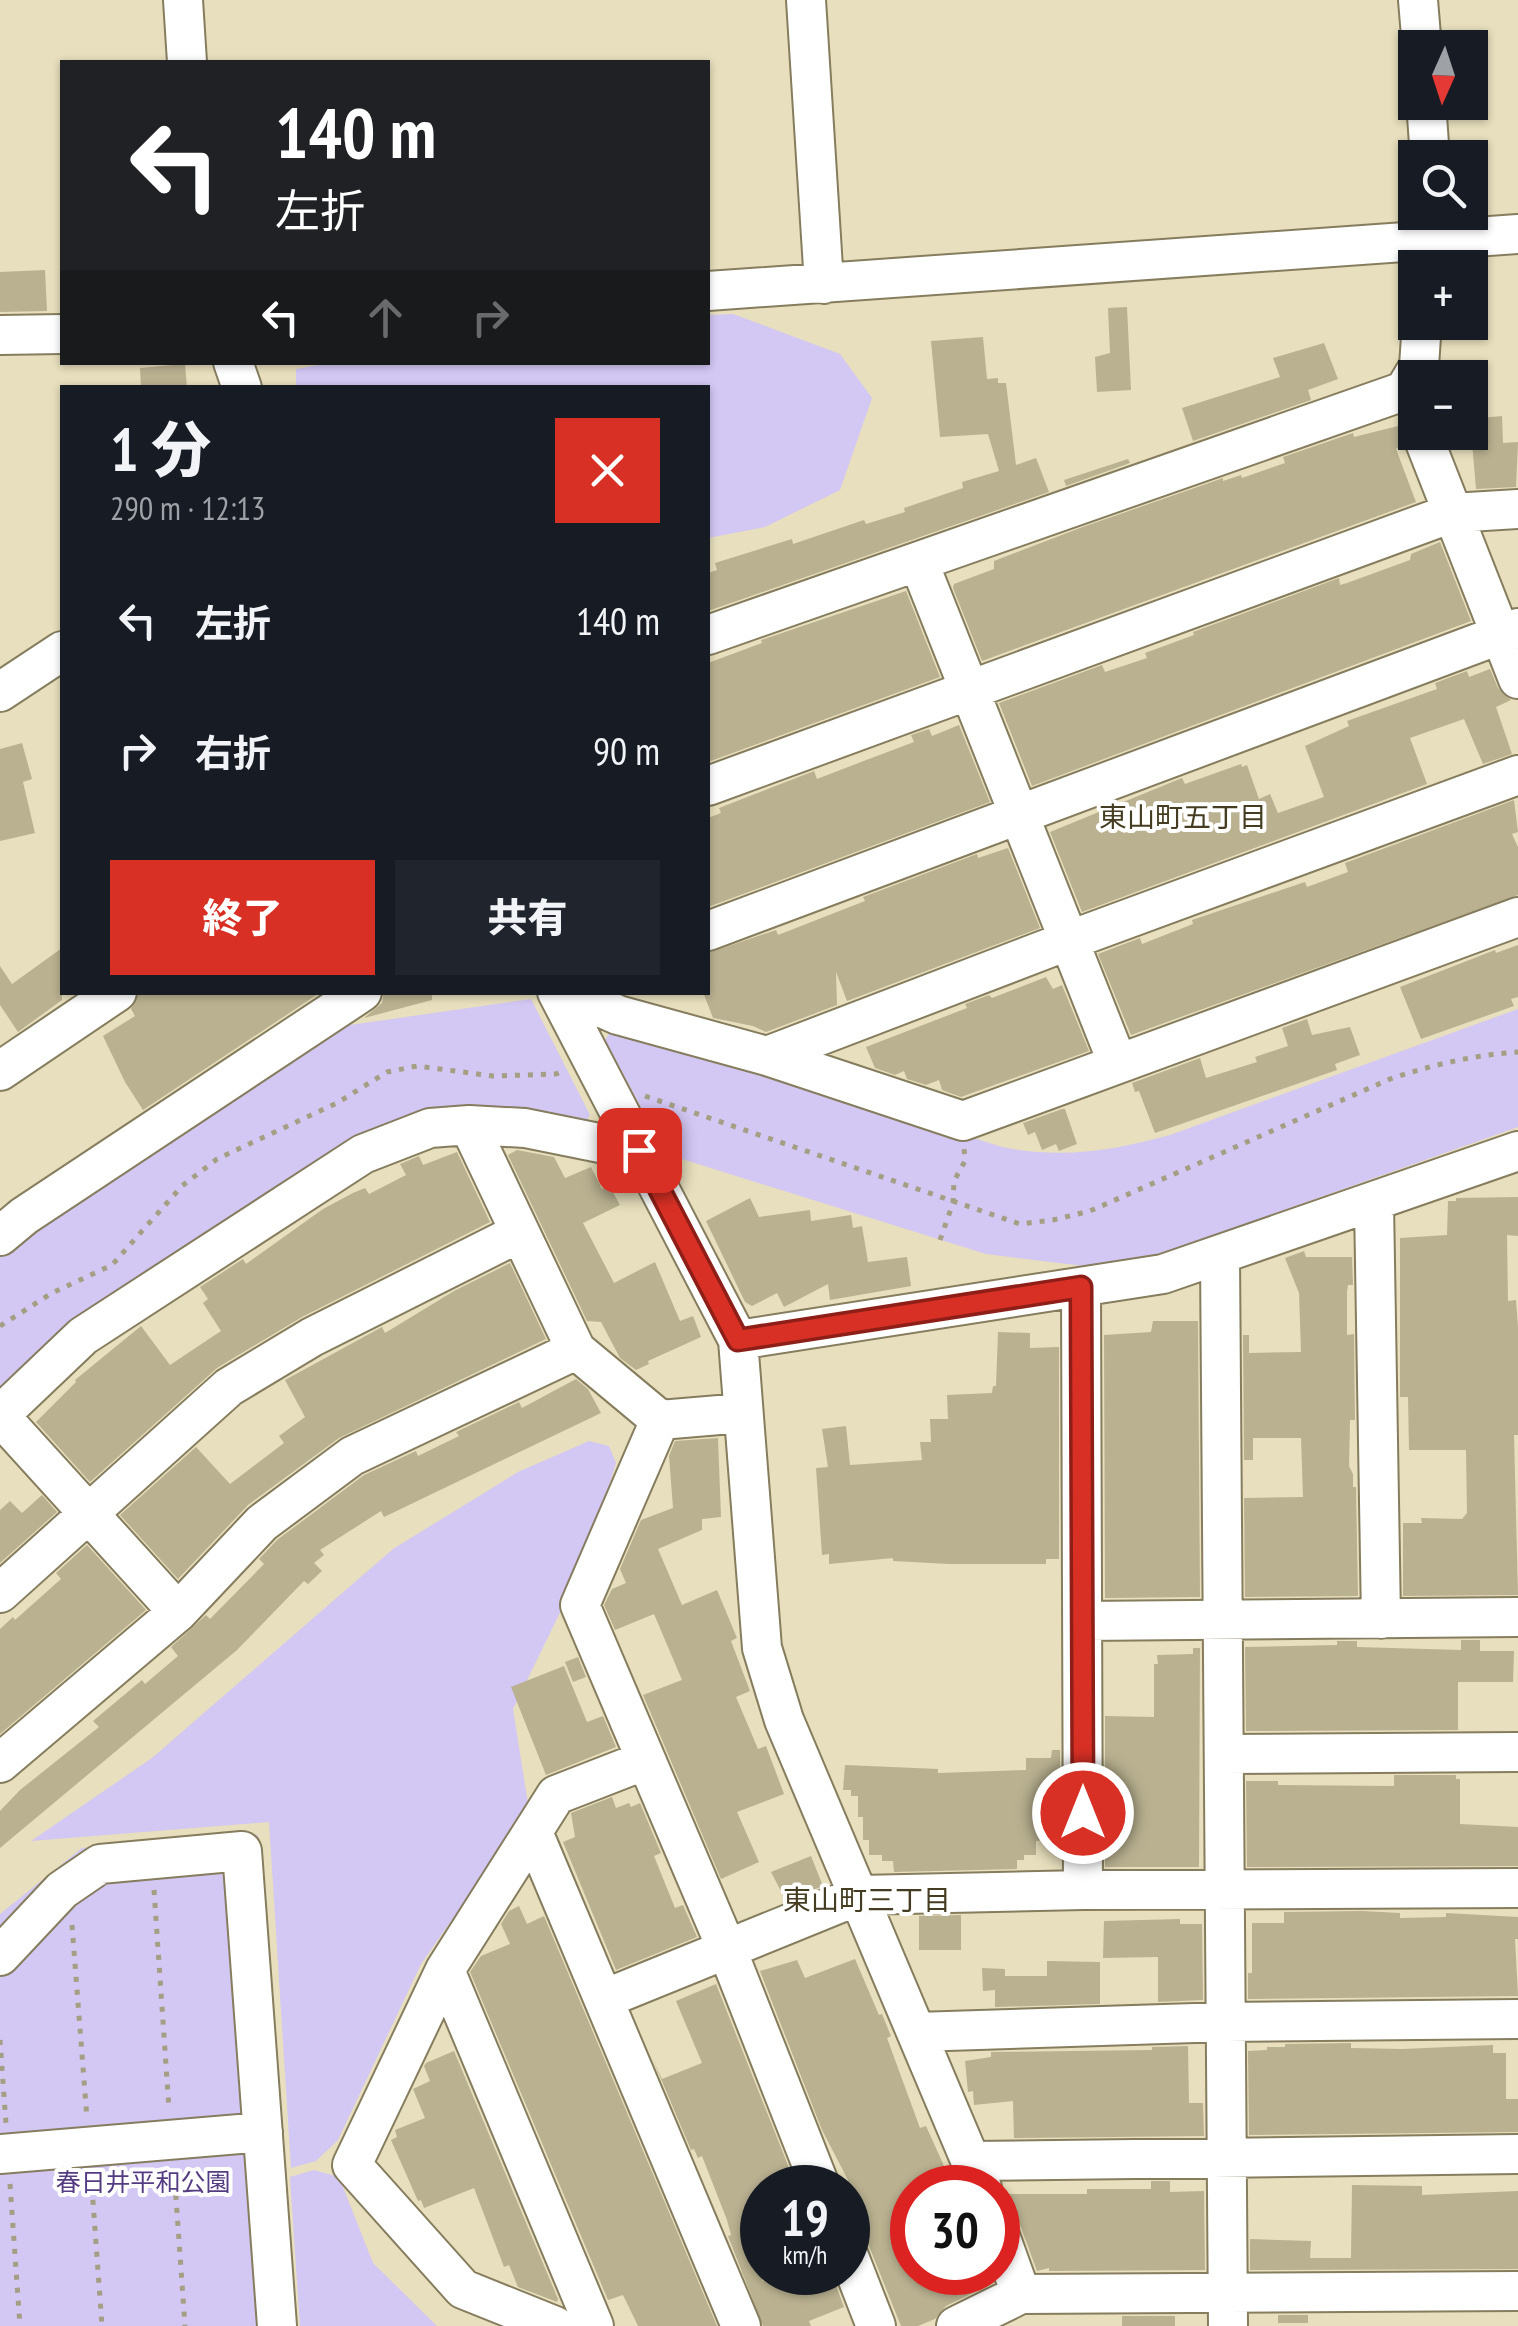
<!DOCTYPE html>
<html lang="ja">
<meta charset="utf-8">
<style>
:root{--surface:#171b24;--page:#20242c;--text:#f1f3f6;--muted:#9ea1a6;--accent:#d93025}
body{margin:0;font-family:"PT Sans Narrow","Noto Sans JP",sans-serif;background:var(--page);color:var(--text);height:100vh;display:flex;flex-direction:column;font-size:38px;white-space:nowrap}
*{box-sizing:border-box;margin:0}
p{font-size:32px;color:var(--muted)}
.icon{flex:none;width:55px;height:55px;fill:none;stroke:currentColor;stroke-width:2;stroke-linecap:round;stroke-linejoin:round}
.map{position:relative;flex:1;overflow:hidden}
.side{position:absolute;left:60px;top:385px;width:650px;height:610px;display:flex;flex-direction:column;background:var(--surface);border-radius:0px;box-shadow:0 2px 8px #0004}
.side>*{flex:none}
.hud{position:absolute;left:60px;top:60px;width:650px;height:305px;border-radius:0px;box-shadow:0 2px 8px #0004;background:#202124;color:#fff;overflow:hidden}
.needle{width:65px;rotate:183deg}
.fabs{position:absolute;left:1398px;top:30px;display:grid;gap:20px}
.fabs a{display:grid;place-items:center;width:90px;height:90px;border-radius:0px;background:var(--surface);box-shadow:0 2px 8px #0004;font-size:50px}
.speed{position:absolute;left:740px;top:2165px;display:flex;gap:20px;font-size:50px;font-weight:700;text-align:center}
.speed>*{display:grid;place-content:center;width:130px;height:130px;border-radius:50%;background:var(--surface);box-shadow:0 2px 8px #0004;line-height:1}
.speed small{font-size:25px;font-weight:400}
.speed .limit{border:15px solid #d22;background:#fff;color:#111}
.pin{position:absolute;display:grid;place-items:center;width:85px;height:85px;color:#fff;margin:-42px;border-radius:20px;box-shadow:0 5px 15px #0006}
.me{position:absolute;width:110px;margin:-55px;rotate:0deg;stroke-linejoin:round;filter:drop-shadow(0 0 8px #0008)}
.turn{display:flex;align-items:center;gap:35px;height:210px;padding:0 50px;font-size:45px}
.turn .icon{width:130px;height:130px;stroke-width:2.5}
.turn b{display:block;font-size:70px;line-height:85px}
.lanes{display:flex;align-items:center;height:95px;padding:0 50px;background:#0003;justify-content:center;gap:50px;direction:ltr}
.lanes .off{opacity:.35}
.round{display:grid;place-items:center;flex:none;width:105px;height:105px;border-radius:0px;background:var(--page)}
.overview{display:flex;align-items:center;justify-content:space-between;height:170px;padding:0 50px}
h1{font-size:60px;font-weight:800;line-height:75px}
.cta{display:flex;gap:20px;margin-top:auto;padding:20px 50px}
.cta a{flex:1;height:115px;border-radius:0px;background:var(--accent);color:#fff;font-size:40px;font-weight:800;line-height:115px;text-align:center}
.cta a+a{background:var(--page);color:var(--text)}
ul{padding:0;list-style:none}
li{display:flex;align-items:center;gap:30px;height:130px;padding:0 50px}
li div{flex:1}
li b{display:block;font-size:38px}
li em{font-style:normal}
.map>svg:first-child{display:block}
.green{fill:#d3c7f4}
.building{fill:#b9b190}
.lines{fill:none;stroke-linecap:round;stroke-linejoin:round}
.minor-casing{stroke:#857d5e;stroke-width:42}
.path{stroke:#a49e83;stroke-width:5;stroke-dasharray:5 8;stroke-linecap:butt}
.minor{stroke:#fff;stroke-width:38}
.route-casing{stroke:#8d1f18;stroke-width:25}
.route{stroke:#d93025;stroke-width:18}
.labels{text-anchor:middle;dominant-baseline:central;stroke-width:8;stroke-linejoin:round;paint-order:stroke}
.park-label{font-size:25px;fill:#543c83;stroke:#fff}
.neighbourhood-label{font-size:28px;fill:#443d21;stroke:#fff}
</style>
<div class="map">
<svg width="1518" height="2326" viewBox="0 0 1518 2326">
<rect width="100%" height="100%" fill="#e7dfbd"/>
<!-- green -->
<path class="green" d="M 733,314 L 840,354 L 872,398 L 840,490 L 765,527 L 708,538 L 708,388 L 296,387 L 296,369 L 330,363 L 708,362 L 708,315 Z
M 531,999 L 590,1115 L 581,1129 L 441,1115 L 0,1399 L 0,1249 L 329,1028 Z
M 1518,1009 L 1518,1127 L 1163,1253 L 1084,1266 L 986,1254 L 666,1154 L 605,1040 L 616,1023 L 1002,1147 C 1061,1159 1112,1151 1170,1135 Z
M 589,1441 L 609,1446 L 616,1463 L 587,1557 L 513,1709 L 529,1810 L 421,1964 L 338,2140 L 316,2161 L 291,2168 L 269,1822 L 31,1841 L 152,1758 L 393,1549 L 518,1472 Z
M 258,1835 L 297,2326 L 0,2326 L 0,1914 L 82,1848 Z
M 314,2170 L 339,2177 L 373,2263 L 437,2326 L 300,2326 L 290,2177 Z"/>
<!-- building -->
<path class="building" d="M 45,270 L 47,311 L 0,312 L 0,272 Z
M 1127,307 L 1131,390 L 1097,392 L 1095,357 L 1110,353 L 1108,308 Z
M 983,337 L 987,379 L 998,378 L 998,383 L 1006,383 L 1016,465 L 1036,458 L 1049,492 L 708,611 L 708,573 L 717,570 L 715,563 L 792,539 L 793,544 L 864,520 L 866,524 L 905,512 L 904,508 L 963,488 L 962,482 L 999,471 L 988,434 L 940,437 L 931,341 Z
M 1324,343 L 1338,379 L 1308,390 L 1311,400 L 1193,441 L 1182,408 L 1280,377 L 1273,358 Z
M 185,364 L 187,388 L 141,388 L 140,368 Z
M 1502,416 L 1503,443 L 1518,442 L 1516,487 L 1476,489 L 1470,419 Z
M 1398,426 L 1402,446 L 1396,449 L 1416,502 L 982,661 L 953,588 L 954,584 L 994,569 L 994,561 L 1080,528 L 1223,478 L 1223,481 L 1241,475 L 1242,478 L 1285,463 L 1283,457 L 1353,433 L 1354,437 Z
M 1128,459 L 1130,463 L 1066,486 L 1064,480 Z
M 1440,542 L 1471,621 L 1032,786 L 999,703 L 1102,665 L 1105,672 L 1147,658 L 1145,653 L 1194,635 L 1193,632 L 1339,578 L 1340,585 L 1347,583 L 1410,560 L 1411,554 Z
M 906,591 L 940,677 L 708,762 L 708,663 L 762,643 L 761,640 Z
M 1490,669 L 1498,688 L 1511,700 L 1496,707 L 1512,754 L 1483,764 L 1464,719 L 1410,738 L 1427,784 L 1082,912 L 1050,832 L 1182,778 L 1185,784 L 1241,764 L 1242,767 L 1247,765 L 1259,799 L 1270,794 L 1278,813 L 1324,797 L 1305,746 L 1349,726 L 1347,721 L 1437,689 L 1435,683 L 1467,671 L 1469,677 Z
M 959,725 L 990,802 L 708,907 L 708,818 L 721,813 L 719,808 L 814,771 L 817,779 L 861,762 L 914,742 L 911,735 L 929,729 L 932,736 Z
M 22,743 L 32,779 L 23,782 L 35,833 L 0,841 L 0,749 Z
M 1514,800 L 1518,832 L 1512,834 L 1518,847 L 1518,895 L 1131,1035 L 1098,954 L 1140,938 L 1142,944 L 1193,924 L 1192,920 L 1305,882 L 1307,887 L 1348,872 L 1345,863 Z
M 1008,848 L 1040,928 L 847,1001 L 836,972 L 837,1005 L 766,1032 L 753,1026 L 713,1018 L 703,992 L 708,992 L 708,953 L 776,930 L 778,935 L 865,901 L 863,897 L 977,854 L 978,858 Z
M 1518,945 L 1518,997 L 1511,999 L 1514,1006 L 1421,1039 L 1400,987 L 1495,950 L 1496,953 Z
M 62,948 L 62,1000 L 18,1032 L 0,1005 L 0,966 L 12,984 Z
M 1046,977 L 1053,989 L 1062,985 L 1089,1051 L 961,1097 L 942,1090 L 939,1080 L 926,1085 L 907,1079 L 904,1071 L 895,1075 L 875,1068 L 866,1047 L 967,1008 L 965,1004 L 989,995 L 992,998 Z
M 139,992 L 321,992 L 143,1110 L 125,1082 L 103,1036 L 135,1016 L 131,1009 Z
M 384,992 L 432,992 L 432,1000 L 364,1018 L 382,1003 Z
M 1307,1019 L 1312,1035 L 1350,1027 L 1360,1055 L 1335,1064 L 1337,1070 L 1155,1133 L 1139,1091 L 1135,1092 L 1132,1083 L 1200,1058 L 1206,1078 L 1257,1062 L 1255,1057 L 1288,1046 L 1282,1028 Z
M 1062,1109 L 1065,1109 L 1077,1144 L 1059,1151 L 1056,1144 L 1042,1150 L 1035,1132 L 1028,1135 L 1023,1123 Z
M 517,1150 L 554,1157 L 565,1178 L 591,1167 L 602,1189 L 609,1185 L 620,1205 L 583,1223 L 614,1283 L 655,1262 L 680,1321 L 693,1316 L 701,1337 L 648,1361 L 649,1364 L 636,1370 L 620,1358 L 601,1322 L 587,1321 L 508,1155 Z
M 457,1152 L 490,1222 L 302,1317 L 217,1368 L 90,1482 L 36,1422 L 76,1382 L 75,1380 L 141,1326 L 170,1365 L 221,1331 L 203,1303 L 208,1299 L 200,1287 L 243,1259 L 246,1264 L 323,1209 L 353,1193 L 365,1188 L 369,1194 L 406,1175 L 400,1164 L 419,1156 L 423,1165 Z
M 1518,1197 L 1518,1236 L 1507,1235 L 1508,1301 L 1516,1300 L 1518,1327 L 1518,1435 L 1514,1435 L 1518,1595 L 1403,1596 L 1403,1523 L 1422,1523 L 1421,1518 L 1462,1519 L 1467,1513 L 1466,1450 L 1409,1450 L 1408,1397 L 1400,1397 L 1400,1238 L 1447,1235 L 1448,1201 L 1456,1201 L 1456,1198 Z
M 750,1198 L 759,1217 L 810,1210 L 811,1221 L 851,1215 L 853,1228 L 862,1226 L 868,1262 L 907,1257 L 911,1286 L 830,1300 L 828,1284 L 784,1307 L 777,1293 L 752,1306 L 745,1302 L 706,1221 Z
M 1304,1251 L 1306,1257 L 1352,1257 L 1353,1285 L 1348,1285 L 1347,1292 L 1347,1335 L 1354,1334 L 1355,1420 L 1350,1420 L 1349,1466 L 1353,1474 L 1353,1487 L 1356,1487 L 1358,1596 L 1245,1597 L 1244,1498 L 1303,1497 L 1301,1438 L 1253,1438 L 1253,1460 L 1244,1460 L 1243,1335 L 1249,1335 L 1249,1353 L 1301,1352 L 1299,1293 L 1285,1258 Z
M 510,1263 L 546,1339 L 339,1438 L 248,1505 L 178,1579 L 120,1515 L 196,1447 L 230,1484 L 284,1443 L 279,1436 L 305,1417 L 285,1380 L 382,1327 L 385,1333 L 454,1291 Z
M 1153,1321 L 1198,1321 L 1200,1597 L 1105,1598 L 1104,1335 L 1151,1332 Z
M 998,1332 L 1030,1333 L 1030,1348 L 1059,1347 L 1059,1559 L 1046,1559 L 1046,1564 L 949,1564 L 893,1561 L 893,1558 L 829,1564 L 829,1554 L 822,1555 L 816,1468 L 828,1467 L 822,1429 L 846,1426 L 850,1465 L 922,1460 L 920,1442 L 931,1442 L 930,1419 L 948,1419 L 947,1395 L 992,1393 L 993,1386 L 996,1386 Z
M 576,1379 L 588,1389 L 601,1413 L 384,1517 L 381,1511 L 320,1550 L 324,1555 L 314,1563 L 322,1571 L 308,1584 L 304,1581 L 237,1650 L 0,1848 L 0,1811 L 20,1790 L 99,1727 L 93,1721 L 142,1680 L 145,1684 L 178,1656 L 171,1647 L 206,1615 L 210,1619 L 264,1564 L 259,1559 L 277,1540 L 364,1475 L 416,1451 L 418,1456 L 459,1436 L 456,1432 L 519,1402 L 522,1408 Z
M 718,1438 L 721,1517 L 702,1519 L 702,1530 L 658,1549 L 682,1605 L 717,1590 L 737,1638 L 731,1641 L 750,1691 L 736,1697 L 758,1749 L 766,1746 L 784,1794 L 737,1812 L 759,1862 L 721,1879 L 643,1695 L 682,1680 L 654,1614 L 615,1630 L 604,1605 L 612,1589 L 626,1583 L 620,1569 L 641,1520 L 673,1508 L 669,1456 L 675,1441 Z
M 42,1495 L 57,1512 L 0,1563 L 0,1510 L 10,1501 L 22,1513 Z
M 87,1545 L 146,1610 L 0,1734 L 0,1629 L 13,1617 L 15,1620 L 61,1579 L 56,1573 Z
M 1461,1640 L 1480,1640 L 1480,1651 L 1514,1651 L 1513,1682 L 1458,1682 L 1458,1730 L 1246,1731 L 1245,1647 L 1337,1645 L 1337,1641 L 1357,1641 L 1357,1647 L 1461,1650 Z
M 1193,1648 L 1200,1648 L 1199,1867 L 1105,1867 L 1105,1716 L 1154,1717 L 1154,1664 L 1158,1664 L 1157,1655 L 1193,1654 Z
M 578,1657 L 586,1677 L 573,1682 L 565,1662 Z
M 564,1666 L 587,1722 L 603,1716 L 616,1747 L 546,1775 L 511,1687 Z
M 1052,1750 L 1060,1750 L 1060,1838 L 1036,1841 L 1036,1855 L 1024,1855 L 1024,1860 L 1017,1860 L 1017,1869 L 894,1872 L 893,1861 L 882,1861 L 882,1855 L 869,1855 L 869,1840 L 863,1840 L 863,1817 L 858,1817 L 858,1796 L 851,1796 L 851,1790 L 843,1790 L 845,1765 L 938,1769 L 938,1773 L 1026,1770 L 1026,1758 L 1051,1758 Z
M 1394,1775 L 1456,1775 L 1456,1779 L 1460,1779 L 1460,1824 L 1518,1827 L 1518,1866 L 1247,1867 L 1246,1781 L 1278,1781 L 1278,1785 L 1394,1786 Z
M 612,1797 L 616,1808 L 629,1803 L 631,1807 L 640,1803 L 661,1853 L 654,1856 L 675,1908 L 683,1905 L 697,1937 L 616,1970 L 563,1842 L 575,1837 L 571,1813 Z
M 811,1856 L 823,1886 L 786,1901 L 771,1872 Z
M 519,1906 L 527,1924 L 544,1916 L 717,2326 L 638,2326 L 623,2295 L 608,2300 L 470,1972 L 481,1956 L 510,1944 L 501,1924 L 509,1911 Z
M 1363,1911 L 1400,1913 L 1400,1918 L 1446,1917 L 1446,1913 L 1518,1917 L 1518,1939 L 1515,1939 L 1518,1996 L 1248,1999 L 1248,1973 L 1252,1973 L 1252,1923 L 1284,1923 L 1284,1912 Z
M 961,1915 L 961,1950 L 919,1950 L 919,1916 Z
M 1180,1919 L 1180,1924 L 1202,1924 L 1203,2000 L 1158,2002 L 1158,1957 L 1103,1958 L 1104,1921 Z
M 855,1959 L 879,2015 L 882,2014 L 891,2036 L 887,2038 L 920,2128 L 926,2126 L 954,2188 L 912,2188 L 912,2272 L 989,2272 L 993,2283 L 946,2306 L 935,2319 L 918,2326 L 901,2326 L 869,2246 L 857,2234 L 860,2230 L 848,2200 L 848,2180 L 822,2130 L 760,1971 L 797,1960 L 805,1978 Z
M 1047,1961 L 1100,1962 L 1100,2004 L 995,2007 L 995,1990 L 983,1991 L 982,1968 L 1005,1969 L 1005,1976 L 1047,1976 Z
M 716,1984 L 797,2188 L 762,2188 L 762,2281 L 782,2273 L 790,2288 L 831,2272 L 844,2307 L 809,2321 L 811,2326 L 763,2326 L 728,2236 L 731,2235 L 727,2220 L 702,2156 L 698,2158 L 694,2149 L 691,2150 L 653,2060 L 662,2079 L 702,2063 L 676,2001 Z
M 1351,2043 L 1351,2048 L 1403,2049 L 1493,2045 L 1493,2053 L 1506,2053 L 1506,2099 L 1518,2099 L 1518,2132 L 1249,2135 L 1248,2051 L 1267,2050 L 1267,2047 L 1285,2047 L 1285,2044 Z
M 1188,2046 L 1189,2103 L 1203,2103 L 1204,2136 L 1014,2138 L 1013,2101 L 974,2105 L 973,2091 L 968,2092 L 965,2061 L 991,2057 L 991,2052 L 1152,2050 L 1152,2047 Z
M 454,2051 L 558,2299 L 557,2302 L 518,2287 L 509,2265 L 504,2267 L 474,2188 L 424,2208 L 421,2200 L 418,2201 L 391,2140 L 397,2137 L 395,2130 L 425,2118 L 413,2089 L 430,2081 L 424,2066 L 426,2063 Z
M 1151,2181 L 1170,2181 L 1170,2192 L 1204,2191 L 1205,2270 L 1049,2271 L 1049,2268 L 1037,2271 L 1019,2222 L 1005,2209 L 1005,2194 L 1087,2194 L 1087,2189 L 1151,2189 Z
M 1352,2185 L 1422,2186 L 1422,2195 L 1518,2191 L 1518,2269 L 1250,2270 L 1250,2239 L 1311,2241 L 1310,2258 L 1351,2258 Z
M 1278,2315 L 1308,2315 L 1308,2323 L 1278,2323 Z
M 1122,2316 L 1175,2316 L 1175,2326 L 1122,2326 Z"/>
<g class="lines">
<defs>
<path id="minor" d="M 183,0 L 187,62
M 806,0 L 824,284
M 1418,0 L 1422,48
M 1426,102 L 1430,158
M 1428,268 L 1436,240 L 1434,212
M 708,291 L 1518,234
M 0,335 L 62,334
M 233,362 L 242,388
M 1421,432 L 1518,679
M 919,563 L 1118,1064
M 708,635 L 1404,391 L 1419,366 L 1422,322
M 0,692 L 62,651
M 708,786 L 1452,513 L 1518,509
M 708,931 L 1518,628
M 557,992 L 738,1340 L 762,1648 L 784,1720 L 982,2188
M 566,992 L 618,1015 L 767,1056 L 963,1121 L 1518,917
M 767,1056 L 1070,940 L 1518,775
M 0,1071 L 117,992
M 469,1125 L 576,1350 L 660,1420 L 743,1413
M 1374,1203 L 1381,1619
M 0,1236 L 24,1216 L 362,992
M 1220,1256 L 1228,2326
M 1081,1287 L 1083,1890
M 738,1340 L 1163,1274 L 1518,1151
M 0,1415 L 83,1336 L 363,1154 L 430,1128 L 469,1125 L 525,1128 L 639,1151
M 0,1416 L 178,1612
M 660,1420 L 580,1605 L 726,1947 L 821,2188
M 0,1593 L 229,1387 L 312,1337 L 519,1233
M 1083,1621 L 1518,1617
M 1224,1754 L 1518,1752
M 0,1763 L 178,1612 L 262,1523 L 352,1456 L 576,1350
M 533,1832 L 741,2326
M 0,1956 L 62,1890 L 100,1864 L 242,1851 L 277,2326
M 445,1970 L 594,2326
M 604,1999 L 860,1895 L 1083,1890 L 1518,1888
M 916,2032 L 1226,2022 L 1518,2019
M 0,2154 L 263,2132
M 972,2161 L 1518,2154
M 998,2230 L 1021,2294
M 848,2254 L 876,2326
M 555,2326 L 463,2289 L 352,2165 L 445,1970 L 556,1795 L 646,1760
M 956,2326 L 1021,2294 L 1518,2291"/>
</defs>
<!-- minor casing -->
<use href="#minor" class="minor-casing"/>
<!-- path -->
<path class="path" d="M 645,1096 L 1020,1224 L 1053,1220 L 1090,1211 L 1390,1079 C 1432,1065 1473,1055 1518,1052
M 940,1240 L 953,1203 L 954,1181 L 965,1161 L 964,1148
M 0,1326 L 52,1293 L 112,1265 L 182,1186 L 217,1159 L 337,1103 L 387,1072 L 417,1066 L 493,1076 L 556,1074 L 566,1070
M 154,1890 L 169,2109
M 72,1925 L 87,2119
M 0,2040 L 6,2124
M 174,2169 L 185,2326
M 91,2174 L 102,2326
M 10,2184 L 20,2326"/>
<!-- minor -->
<use href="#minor" class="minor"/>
</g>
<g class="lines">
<defs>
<path id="route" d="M 639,1150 L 738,1340 L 1081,1287 L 1083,1813"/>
</defs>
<!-- route casing -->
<use href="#route" class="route-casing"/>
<!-- route -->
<use href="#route" class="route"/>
</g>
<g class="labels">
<!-- park labels -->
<g class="park-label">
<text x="143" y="2182">春日井平和公園</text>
</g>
<!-- neighbourhood labels -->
<g class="neighbourhood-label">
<text x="1183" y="816">東山町五丁目</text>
<text x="867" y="1899">東山町三丁目</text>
</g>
</g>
</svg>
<div class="fabs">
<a><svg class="needle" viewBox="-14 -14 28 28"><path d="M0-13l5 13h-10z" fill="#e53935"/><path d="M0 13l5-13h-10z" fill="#9ea1a6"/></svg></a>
<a><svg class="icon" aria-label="search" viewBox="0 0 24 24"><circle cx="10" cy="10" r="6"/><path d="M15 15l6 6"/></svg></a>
<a>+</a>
<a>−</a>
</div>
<div class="speed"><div>19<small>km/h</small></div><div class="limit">30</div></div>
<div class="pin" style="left:639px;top:1150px;background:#d93025"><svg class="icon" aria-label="arrive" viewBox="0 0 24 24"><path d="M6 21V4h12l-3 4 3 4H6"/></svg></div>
<svg class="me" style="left:1083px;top:1813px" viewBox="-20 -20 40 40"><circle r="17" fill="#d93025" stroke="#fff" stroke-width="3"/><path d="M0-11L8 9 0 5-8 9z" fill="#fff"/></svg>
<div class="hud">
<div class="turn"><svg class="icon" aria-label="left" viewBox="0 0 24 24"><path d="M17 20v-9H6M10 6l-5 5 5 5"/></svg><div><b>140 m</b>左折</div></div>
<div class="lanes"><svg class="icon" aria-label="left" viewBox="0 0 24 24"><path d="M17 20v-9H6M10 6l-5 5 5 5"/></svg><svg class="icon off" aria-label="ahead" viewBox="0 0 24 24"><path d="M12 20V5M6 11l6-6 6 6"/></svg><svg class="icon off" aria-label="right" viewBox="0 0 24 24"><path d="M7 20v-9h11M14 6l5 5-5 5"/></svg></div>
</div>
<section class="side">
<div class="overview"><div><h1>1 分</h1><p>290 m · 12:13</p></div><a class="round" style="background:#d93025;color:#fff"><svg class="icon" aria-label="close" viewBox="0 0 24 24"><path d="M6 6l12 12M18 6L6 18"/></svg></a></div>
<ul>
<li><svg class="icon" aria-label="left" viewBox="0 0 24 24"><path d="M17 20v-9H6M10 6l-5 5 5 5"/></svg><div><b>左折</b></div><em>140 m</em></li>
<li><svg class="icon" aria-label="right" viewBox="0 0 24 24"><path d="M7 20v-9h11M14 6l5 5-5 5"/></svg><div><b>右折</b></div><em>90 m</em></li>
</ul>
<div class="cta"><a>終了</a><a>共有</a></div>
</section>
</div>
